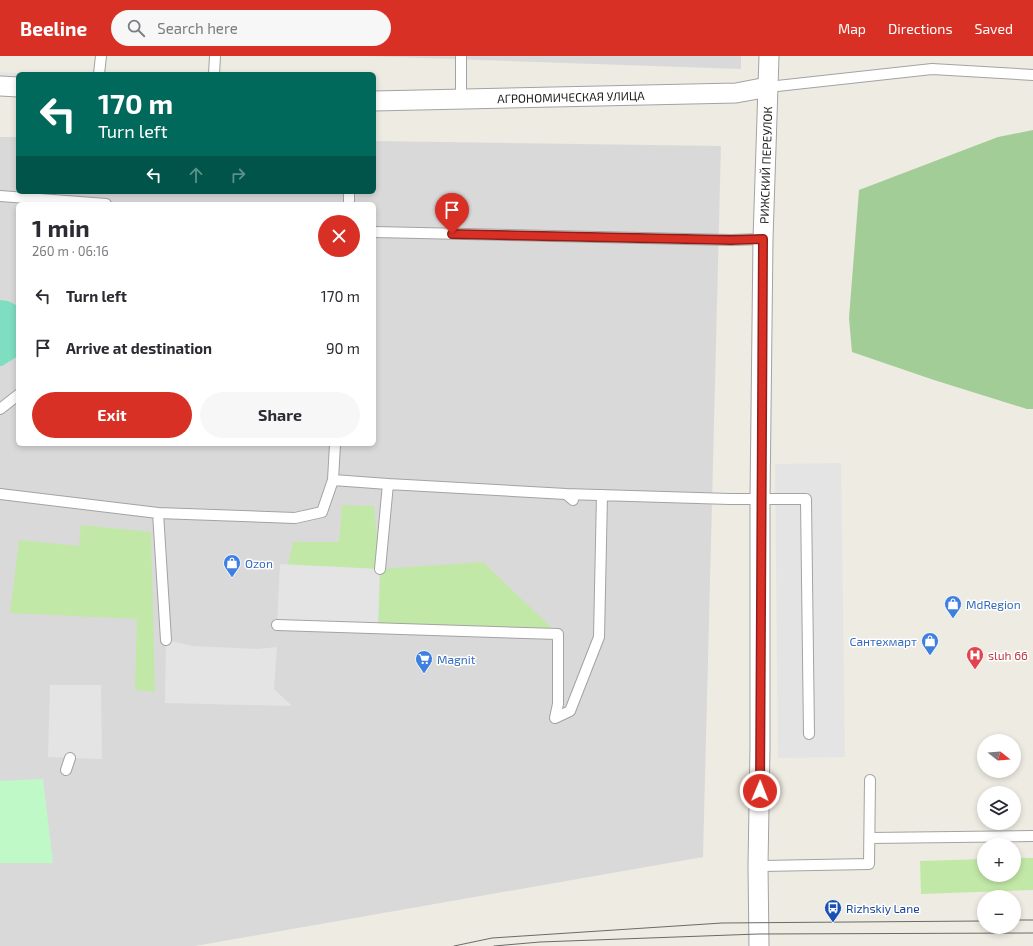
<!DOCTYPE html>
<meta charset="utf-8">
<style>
:root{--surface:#fff;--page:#f7f7f7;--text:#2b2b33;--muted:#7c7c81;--accent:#d93025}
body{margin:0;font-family:"Exo 2",sans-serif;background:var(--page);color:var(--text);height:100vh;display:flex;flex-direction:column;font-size:15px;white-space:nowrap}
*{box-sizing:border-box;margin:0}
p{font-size:13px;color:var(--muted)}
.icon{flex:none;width:22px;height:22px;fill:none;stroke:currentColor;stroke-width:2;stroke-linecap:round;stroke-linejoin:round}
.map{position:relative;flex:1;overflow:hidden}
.drawer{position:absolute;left:16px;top:146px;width:360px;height:244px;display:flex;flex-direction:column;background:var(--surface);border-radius:6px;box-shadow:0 2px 6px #0003}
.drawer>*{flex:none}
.guide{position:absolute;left:16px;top:16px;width:360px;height:122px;border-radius:6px;box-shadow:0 2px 6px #0003;background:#00695c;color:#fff;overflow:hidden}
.needle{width:26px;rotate:107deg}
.tools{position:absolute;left:977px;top:678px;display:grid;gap:8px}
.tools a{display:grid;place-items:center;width:44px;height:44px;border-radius:50%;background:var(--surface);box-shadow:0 2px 6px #0003;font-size:20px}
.pin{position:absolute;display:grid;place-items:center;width:34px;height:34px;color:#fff;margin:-41px -17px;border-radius:50% 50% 50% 0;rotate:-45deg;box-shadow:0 0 4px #0007}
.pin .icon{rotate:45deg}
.me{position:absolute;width:44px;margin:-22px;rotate:1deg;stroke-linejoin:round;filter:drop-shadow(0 0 3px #0008)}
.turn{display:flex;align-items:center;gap:14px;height:84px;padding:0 16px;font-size:18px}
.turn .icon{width:52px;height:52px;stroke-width:2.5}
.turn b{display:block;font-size:28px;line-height:34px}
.lanes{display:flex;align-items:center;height:38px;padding:0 16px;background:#0003;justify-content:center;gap:20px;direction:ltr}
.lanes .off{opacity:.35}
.round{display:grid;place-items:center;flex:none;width:42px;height:42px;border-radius:21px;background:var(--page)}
.overview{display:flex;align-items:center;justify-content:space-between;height:68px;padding:0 16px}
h1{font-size:24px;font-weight:700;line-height:30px}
.action{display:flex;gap:8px;margin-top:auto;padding:8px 16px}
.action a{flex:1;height:46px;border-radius:24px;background:var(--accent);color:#fff;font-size:16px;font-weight:700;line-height:46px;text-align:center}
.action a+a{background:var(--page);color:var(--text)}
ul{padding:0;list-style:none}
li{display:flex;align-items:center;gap:12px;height:52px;padding:0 16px}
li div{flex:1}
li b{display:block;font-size:15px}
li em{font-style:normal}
header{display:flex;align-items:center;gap:24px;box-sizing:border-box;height:56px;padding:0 20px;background:var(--accent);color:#fff}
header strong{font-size:19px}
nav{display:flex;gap:22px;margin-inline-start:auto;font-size:14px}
.search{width:280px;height:36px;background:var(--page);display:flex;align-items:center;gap:10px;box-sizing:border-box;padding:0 14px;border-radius:22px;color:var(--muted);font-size:15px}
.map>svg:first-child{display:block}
.residential{fill:#dad9d9;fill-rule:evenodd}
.grass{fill:#c2e8a7}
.forest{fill:#a2cd96}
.park{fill:#bef9c7}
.pitch{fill:#7fddc0}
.parking{fill:#e4e4e4}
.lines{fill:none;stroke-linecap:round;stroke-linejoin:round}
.lane-casing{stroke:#a3a3a3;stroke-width:12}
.street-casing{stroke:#a3a3a3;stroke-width:21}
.lane{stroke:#fff;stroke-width:10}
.street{stroke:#fff;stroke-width:19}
.tram{stroke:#6a6a6a;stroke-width:1}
.route-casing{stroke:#8d1f18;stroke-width:10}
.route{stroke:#d93025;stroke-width:7}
.labels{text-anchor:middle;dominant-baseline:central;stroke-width:3;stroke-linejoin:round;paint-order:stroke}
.street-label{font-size:12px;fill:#1c1c1c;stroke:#fff}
.shop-label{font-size:12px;fill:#366cbe;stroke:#fff;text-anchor:start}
.health-label{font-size:12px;fill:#be3a42;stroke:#fff;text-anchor:start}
.transit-label{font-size:12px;fill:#164399;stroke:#fff;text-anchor:start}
</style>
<header>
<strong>Beeline</strong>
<div class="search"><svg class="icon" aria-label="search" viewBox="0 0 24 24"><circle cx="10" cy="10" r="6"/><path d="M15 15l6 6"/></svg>Search here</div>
<nav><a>Map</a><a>Directions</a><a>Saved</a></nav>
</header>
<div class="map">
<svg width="1033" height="890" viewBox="0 0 1033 890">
<rect width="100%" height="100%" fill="#eeebe2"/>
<!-- residential -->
<path class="residential" d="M 365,0 L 741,0 L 741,13 Z
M 0,81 L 18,81 L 18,136 L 374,136 L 374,85 L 721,90 L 703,801 L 195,890 L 0,890 ZM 18,148 L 374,148 L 374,388 L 18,388 Z"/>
<!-- grass -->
<path class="grass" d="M 342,449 L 374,450 L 380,513 L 483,506 L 558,578 L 378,572 L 380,514 L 288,509 L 293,486 L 339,486 Z
M 81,469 L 151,476 L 155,636 L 135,634 L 137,563 L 10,557 L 19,484 L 79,490 Z
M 1014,802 L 1033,802 L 1033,834 L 921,838 L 920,805 L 984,803 L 984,819 L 1014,819 Z"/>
<!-- forest -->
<path class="forest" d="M 1033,74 L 1033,353 L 1027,353 L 934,324 L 852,296 L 849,262 L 859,134 L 998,81 Z"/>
<!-- park -->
<path class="park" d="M 43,723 L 53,807 L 0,807 L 0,725 Z"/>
<!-- pitch -->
<path class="pitch" d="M 0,244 L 8,245 L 18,250 L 18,300 L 2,310 L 0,310 Z"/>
<!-- parking -->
<path class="parking" d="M 0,16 L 30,18 L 18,18 L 18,26 L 0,25 Z
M 841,407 L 845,701 L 778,702 L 775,408 Z
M 280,508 L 380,513 L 378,572 L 277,569 Z
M 166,584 L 193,590 L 258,593 L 277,591 L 274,633 L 292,650 L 165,647 Z
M 50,629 L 101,629 L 102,703 L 48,701 Z"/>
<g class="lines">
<defs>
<path id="lane" d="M 99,18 L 101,0
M 214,18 L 215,0
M 768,31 L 932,13 L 1033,19
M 461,42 L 461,0
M 0,140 L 106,148
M 349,148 L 349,136
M 374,176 L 731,184 L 763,183
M 0,353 L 18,339
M 333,424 L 388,428 L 566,438
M 0,438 L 158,457 L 295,462 L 322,456 L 333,424 L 335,388
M 573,444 L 566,438 L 730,443 L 806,443 L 809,678
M 158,457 L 166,584
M 380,513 L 388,428
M 277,569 L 558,578 L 558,648 L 555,662
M 555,662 L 570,655 L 599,581 L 602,439
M 66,714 L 70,702
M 870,782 L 1033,780
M 758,810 L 869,808 L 870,724"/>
<g id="street">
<path d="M 0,30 L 18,31"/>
<path id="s1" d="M 374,45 L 736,37 L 768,31"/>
<path id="s2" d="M 759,890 L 758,810 L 760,691 L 760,443 L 763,183 L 769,0"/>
</g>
</defs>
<!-- lane casing -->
<use href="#lane" class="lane-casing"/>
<!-- street casing -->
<use href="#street" class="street-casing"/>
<!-- lane -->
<use href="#lane" class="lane"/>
<!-- street -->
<use href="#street" class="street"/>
<!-- tram -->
<path class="tram" d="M 1014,864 L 1033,864
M 454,890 L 492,882 L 722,867 L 984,865
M 494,890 L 540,886 L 758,878 L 1033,877"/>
</g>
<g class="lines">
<defs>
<path id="route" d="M 452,178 L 731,184 L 763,183 L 760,735"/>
</defs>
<!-- route casing -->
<use href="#route" class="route-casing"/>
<!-- route -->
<use href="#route" class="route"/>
</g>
<!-- icons -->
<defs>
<symbol id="shop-pin" viewBox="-11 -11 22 30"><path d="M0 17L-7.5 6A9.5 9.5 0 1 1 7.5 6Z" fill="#3f7fe0" stroke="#fff"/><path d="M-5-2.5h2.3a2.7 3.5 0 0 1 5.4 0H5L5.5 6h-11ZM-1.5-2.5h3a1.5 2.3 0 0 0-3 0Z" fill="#fff"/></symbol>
<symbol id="hospital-pin" viewBox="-11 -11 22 30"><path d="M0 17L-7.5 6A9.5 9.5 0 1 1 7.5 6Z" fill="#e0444e" stroke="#fff"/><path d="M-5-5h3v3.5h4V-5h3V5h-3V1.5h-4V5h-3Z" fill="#fff"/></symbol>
<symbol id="supermarket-pin" viewBox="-11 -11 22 30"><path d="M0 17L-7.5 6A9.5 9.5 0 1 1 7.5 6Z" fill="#3f7fe0" stroke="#fff"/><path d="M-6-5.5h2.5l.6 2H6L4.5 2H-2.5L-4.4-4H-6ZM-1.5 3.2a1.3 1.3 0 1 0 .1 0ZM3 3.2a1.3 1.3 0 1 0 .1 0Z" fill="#fff"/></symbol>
<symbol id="bus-pin" viewBox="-11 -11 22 30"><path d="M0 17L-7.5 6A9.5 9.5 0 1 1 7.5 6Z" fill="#1a4fb4" stroke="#fff"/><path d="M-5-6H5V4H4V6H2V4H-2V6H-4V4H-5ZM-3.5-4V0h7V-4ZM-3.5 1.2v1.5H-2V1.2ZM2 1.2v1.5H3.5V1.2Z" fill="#fff"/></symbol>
</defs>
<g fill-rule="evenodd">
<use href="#shop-pin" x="222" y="497" width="20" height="27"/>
<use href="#shop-pin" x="943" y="538" width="20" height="27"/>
<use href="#shop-pin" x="920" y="575" width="20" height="27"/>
<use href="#hospital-pin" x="965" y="589" width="20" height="27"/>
<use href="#supermarket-pin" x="414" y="593" width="20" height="27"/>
<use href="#bus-pin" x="823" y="842" width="20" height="27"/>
</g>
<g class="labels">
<!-- street labels -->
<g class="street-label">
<text stroke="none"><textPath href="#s1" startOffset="197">АГРОНОМИЧЕСКАЯ УЛИЦА</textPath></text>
<text stroke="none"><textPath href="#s2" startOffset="781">РИЖСКИЙ ПЕРЕУЛОК</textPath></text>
</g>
<!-- shop labels -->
<g class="shop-label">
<text x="245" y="507">Ozon</text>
<text x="966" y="548">MdRegion</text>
<text x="917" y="585" text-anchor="end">Сантехмарт</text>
<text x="437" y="603">Magnit</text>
</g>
<!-- health labels -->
<g class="health-label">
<text x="988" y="599">sluh 66</text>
</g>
<!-- transit labels -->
<g class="transit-label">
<text x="846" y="852">Rizhskiy Lane</text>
</g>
</g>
</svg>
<div class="tools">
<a><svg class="needle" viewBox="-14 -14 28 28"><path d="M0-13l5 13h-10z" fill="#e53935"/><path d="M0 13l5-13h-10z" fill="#7c7c81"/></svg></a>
<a><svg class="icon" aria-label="layers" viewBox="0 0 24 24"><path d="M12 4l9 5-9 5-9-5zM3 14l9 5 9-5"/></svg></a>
<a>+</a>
<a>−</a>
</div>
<div class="pin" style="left:452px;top:178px;background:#d93025"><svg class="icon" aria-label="arrive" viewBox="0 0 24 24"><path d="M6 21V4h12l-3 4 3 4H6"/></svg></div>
<svg class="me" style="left:760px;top:735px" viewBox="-20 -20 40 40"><circle r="17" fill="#d93025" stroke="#fff" stroke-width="3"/><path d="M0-11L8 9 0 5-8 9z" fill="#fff"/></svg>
<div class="guide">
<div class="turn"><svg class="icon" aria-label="left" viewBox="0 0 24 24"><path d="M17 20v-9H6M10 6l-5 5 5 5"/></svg><div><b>170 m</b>Turn left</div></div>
<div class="lanes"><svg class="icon" aria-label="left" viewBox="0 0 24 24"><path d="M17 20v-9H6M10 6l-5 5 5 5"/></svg><svg class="icon off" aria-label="ahead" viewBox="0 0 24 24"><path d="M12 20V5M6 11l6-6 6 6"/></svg><svg class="icon off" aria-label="right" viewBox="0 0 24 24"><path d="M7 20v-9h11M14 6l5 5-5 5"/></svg></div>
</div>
<section class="drawer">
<div class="overview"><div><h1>1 min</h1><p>260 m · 06:16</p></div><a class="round" style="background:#d93025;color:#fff"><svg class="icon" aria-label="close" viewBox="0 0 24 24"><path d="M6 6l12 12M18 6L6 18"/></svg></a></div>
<ul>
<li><svg class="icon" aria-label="left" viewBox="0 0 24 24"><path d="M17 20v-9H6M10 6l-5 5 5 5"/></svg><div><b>Turn left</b></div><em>170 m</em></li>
<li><svg class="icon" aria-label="arrive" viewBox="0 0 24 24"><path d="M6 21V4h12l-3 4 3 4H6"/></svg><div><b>Arrive at destination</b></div><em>90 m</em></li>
</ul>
<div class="action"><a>Exit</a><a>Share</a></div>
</section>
</div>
